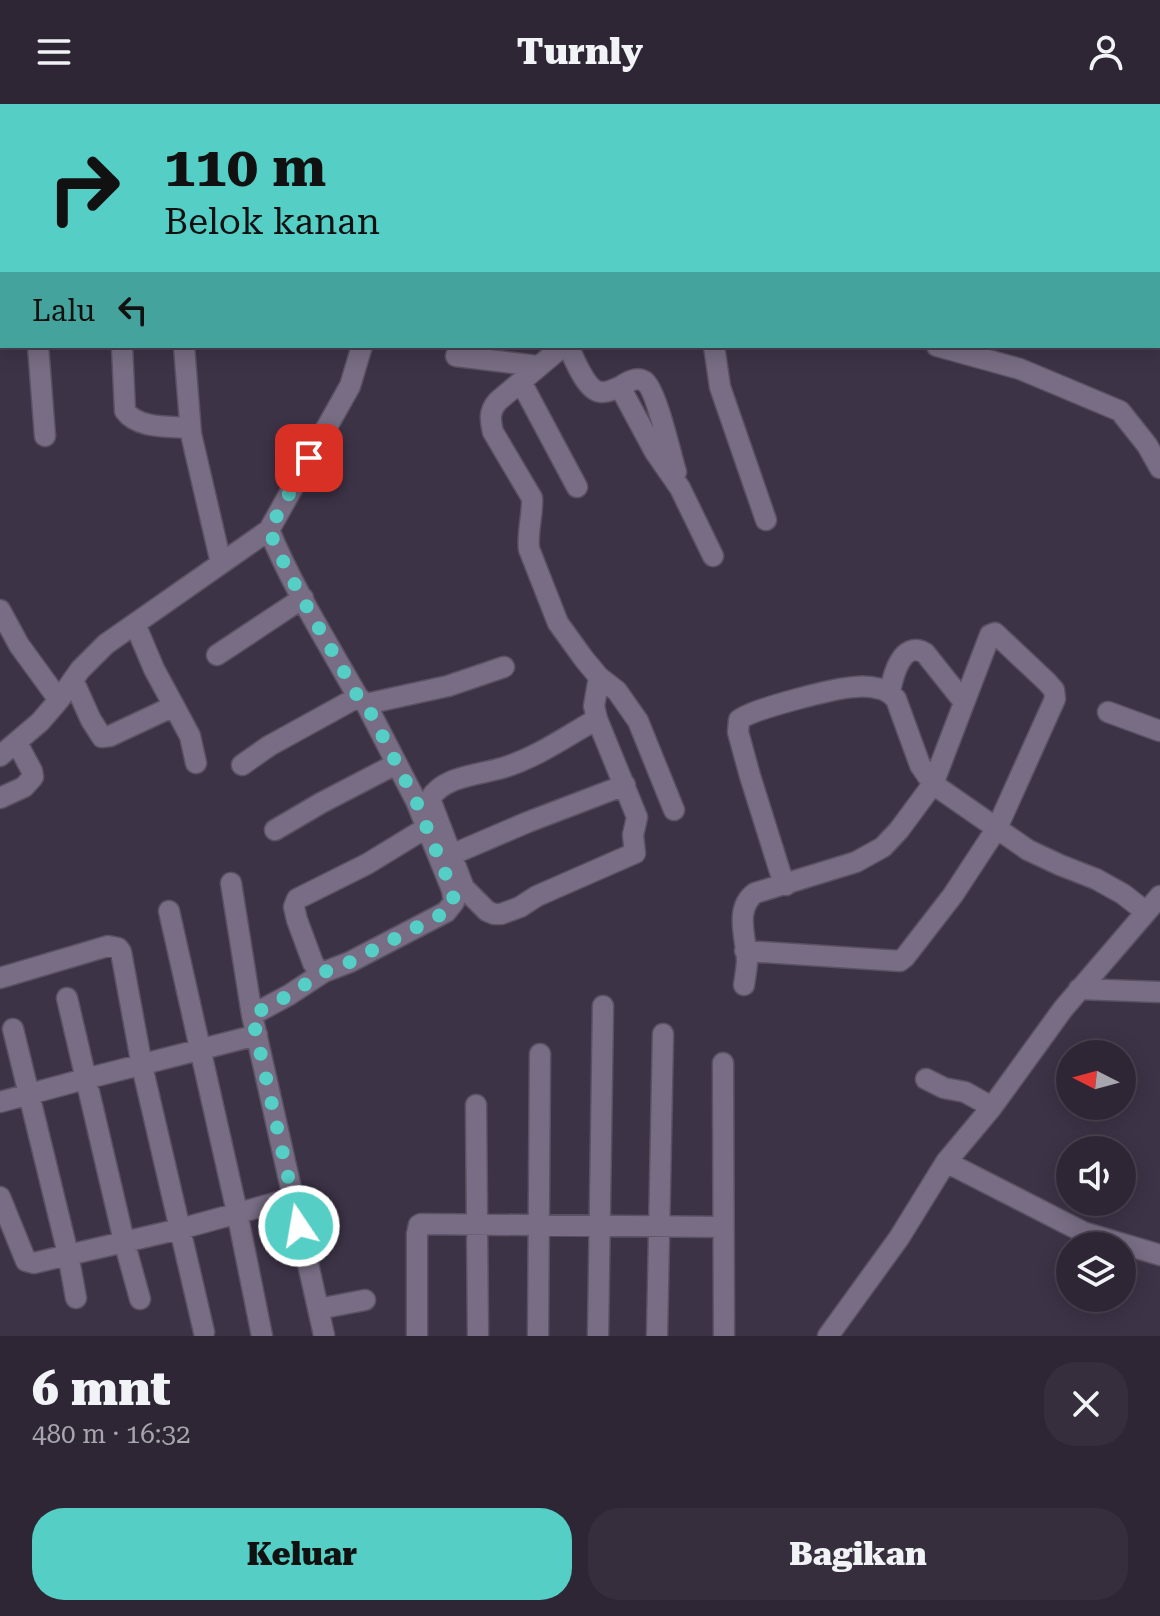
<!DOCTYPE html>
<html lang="id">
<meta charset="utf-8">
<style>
:root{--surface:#2e2635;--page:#362e3d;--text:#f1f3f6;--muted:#a7a5ad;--line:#494350;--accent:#55cec5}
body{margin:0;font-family:"Roboto Serif",serif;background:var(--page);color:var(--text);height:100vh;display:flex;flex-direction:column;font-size:30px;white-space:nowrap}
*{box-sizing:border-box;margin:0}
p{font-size:26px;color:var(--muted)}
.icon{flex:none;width:44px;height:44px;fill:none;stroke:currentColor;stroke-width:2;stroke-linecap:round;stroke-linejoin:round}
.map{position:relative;height:1232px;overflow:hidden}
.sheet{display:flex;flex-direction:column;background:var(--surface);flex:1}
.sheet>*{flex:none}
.top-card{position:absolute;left:0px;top:0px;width:1160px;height:244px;box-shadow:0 4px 20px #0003,0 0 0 2px var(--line);background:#55cec5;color:#111;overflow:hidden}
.needle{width:52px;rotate:276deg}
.controls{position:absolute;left:1056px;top:936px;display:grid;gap:16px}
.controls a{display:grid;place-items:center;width:80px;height:80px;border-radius:50%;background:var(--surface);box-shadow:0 4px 20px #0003,0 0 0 2px var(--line);font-size:40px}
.pin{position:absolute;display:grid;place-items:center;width:68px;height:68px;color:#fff;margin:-34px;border-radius:16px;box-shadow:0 4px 12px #0006}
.me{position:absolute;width:88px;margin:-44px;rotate:348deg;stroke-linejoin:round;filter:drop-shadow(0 0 6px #0008)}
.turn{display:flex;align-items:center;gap:28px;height:168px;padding:0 32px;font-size:36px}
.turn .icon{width:104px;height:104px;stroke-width:2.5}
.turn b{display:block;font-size:56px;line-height:68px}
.then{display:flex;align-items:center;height:76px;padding:0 32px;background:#0003;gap:16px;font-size:30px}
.round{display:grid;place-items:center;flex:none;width:84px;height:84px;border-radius:32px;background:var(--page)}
.summary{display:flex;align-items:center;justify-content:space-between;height:136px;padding:0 32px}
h1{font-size:48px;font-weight:800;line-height:60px}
.action{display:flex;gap:16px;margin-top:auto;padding:16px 32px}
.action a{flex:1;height:92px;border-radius:32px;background:var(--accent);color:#111;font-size:32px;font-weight:800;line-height:92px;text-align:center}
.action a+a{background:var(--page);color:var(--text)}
header{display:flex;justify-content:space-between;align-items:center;height:104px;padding:0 32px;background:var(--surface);font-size:36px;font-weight:800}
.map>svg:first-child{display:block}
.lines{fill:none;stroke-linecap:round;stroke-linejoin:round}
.minor-casing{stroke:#5a5162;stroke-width:23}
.minor{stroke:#786d84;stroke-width:20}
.route{stroke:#55cec5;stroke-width:14;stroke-dasharray:0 25.2}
</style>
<header><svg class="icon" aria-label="menu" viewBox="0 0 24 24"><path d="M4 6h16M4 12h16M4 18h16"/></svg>Turnly<svg class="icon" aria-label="person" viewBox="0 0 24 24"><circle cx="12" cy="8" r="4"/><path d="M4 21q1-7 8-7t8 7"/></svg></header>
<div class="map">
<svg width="1160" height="1232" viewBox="0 0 1160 1232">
<rect width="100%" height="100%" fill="#3d3347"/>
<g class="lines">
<defs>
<path id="minor" d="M 574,0 L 574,2
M 648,0 L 649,2
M 835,0 L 836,2
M 775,2 L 778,0
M 897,2 L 900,0
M 0,222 L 2,222
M 38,242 L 45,332
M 122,242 L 125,307 C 138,325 169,322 190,324
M 184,242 L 191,330 L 221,459
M 563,242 L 498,297 C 489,307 490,315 493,328 L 532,394 C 533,411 527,427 529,445 L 558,519 L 584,555 L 599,573 L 617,587 L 638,617 L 674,706
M 568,242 C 574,254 586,287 601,288 C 607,289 614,285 620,283 L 655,348 L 680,384 L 713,452
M 714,242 L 720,283 L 766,416
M 937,242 L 1020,265 L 1120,307 L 1147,341 L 1160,364
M 456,252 L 538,262
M 521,278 L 577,383
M 620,283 C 626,279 636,272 644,277 C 656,284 671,352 676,368
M 269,426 C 293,484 327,538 358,593 L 366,600 L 416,697 L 452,786 L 454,798 L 446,808 L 350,858 L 324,868 L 318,866 L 313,859 L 297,816 L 294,803 L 297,795 L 367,760 L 426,724
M 0,506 L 19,541 L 59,596
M 217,551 L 303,494
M 73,576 L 91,616 L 102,633 L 110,632 L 174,602 L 154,565 L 135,520
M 890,588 C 893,571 902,536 925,549 L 964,598
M 366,600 L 448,582 L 504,563
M 174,602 L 190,632 L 196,659
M 1108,608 L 1160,627
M 597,615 C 567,632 536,654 502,664 C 479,671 443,672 430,695 L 464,784 L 487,807 L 494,810 L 501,810 L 520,803 L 537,792 L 635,749 L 633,731 L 637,713 L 597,615 L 594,602 L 599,573
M 0,652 L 40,618 L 59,596 L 80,566 L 106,540 L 269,426 L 350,282 L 362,242
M 242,661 L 269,642 L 358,593
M 0,694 L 24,683 L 33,673 L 32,667 L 17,639
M 275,726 L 321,699 L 396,660
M 451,751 L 528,718 L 625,681
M 231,779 L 252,911 L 289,891 L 324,868
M 786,781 L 782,774 L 750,672 L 738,628 L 739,616 C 752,605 835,584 855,583 C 863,582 873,583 881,585 C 888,587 891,590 896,595 L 920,661 L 933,680 L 1028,746 L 1060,761 L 1096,775 L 1123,790 L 1146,808
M 169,807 L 237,1108 L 262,1232
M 0,874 L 108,842 L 118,844 L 121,848 L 142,962 L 204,1228
M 744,881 C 745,873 747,864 747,856 C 746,833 734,805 755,789 L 856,758 L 883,743 L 899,726 L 933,680 L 990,531 L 995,529 L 1047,578 L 1054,586 L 1055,595 L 997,724 L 953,791 L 905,853 L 900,857 L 745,847
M 1079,885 L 1160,888
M 67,894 L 124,1137 L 140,1195
M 252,911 L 324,1231
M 13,925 L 68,1150 L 76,1194
M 723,959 L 724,1232
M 926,975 L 944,984 L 965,988 L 992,1003
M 0,998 L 85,975 L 257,931
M 476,1001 L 478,1232
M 946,1058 L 1083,1128 L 1160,1151
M 0,1093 L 26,1157 L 34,1159 L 180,1125 L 293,1094
M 318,1205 L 365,1196
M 417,1232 L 417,1130 L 419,1121 L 421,1120 L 723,1123
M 538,1232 L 540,950
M 598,1232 L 603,902
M 657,1232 L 663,930
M 828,1232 L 899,1134 L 946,1058 L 992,1003 L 1063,905 L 1160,792"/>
</defs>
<!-- minor casing -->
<use href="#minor" class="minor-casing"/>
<!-- minor -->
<use href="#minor" class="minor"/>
</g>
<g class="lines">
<!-- route -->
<path class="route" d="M 299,1122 L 252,911 L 289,891 L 324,868 L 350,858 L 446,808 L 454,798 L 452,786 L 416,697 L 366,600 L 358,593 C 328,538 293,484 269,426 L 309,354"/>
</g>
</svg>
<div class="controls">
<a><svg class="needle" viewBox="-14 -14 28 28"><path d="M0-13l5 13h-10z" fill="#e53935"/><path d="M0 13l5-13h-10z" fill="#a7a5ad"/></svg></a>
<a><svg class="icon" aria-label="sound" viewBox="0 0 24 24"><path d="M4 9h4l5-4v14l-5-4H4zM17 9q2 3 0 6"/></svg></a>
<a><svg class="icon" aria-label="layers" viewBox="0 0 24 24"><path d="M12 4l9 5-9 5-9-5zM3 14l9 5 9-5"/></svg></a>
</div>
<div class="pin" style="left:309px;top:354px;background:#d93025"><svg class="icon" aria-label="arrive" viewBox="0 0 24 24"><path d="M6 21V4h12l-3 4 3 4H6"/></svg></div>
<svg class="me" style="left:299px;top:1122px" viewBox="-20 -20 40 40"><circle r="17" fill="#55cec5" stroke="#fff" stroke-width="3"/><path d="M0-11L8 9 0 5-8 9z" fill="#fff"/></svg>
<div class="top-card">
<div class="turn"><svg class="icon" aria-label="right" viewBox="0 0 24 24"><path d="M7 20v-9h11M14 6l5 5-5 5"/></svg><div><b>110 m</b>Belok kanan</div></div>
<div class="then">Lalu<svg class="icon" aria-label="left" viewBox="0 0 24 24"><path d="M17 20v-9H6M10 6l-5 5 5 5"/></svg></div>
</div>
</div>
<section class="sheet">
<div class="summary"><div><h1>6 mnt</h1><p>480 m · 16:32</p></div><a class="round"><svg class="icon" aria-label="close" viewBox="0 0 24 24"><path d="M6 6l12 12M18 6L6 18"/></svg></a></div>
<div class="action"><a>Keluar</a><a>Bagikan</a></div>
</section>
